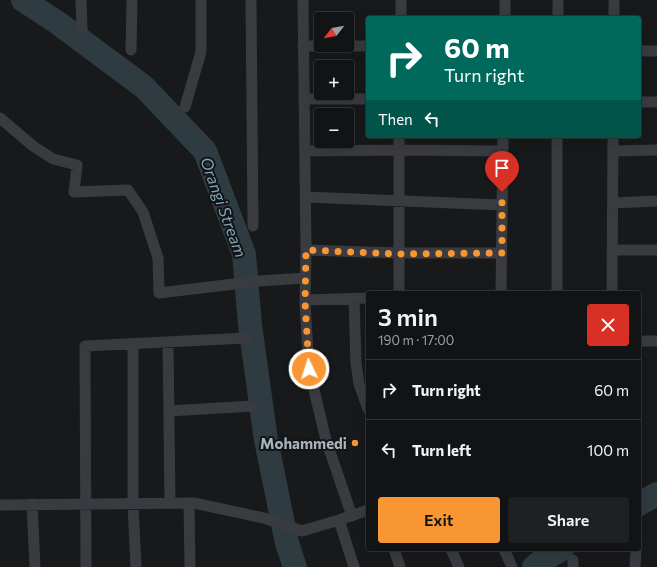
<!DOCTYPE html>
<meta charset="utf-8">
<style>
:root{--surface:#121314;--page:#1f2022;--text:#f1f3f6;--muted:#9c9ea0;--line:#313234;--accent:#f89633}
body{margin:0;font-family:Commissioner,sans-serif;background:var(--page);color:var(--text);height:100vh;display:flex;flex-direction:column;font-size:15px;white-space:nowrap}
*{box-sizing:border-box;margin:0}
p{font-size:13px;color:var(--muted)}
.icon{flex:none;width:22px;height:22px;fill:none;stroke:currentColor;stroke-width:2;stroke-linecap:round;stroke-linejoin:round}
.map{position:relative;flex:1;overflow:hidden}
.drawer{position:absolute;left:366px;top:291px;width:275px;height:260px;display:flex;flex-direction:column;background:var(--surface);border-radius:4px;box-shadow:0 4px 16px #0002,0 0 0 1px var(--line)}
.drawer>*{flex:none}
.hud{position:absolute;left:366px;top:16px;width:275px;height:122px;border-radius:4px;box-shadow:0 4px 16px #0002,0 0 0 1px var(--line);background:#00695c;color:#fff;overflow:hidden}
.needle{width:26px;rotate:239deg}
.tools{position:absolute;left:314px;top:12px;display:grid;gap:8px}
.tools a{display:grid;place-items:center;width:40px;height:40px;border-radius:4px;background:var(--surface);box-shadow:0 4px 16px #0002,0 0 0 1px var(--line);font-size:20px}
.pin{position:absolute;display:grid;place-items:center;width:34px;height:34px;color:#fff;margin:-41px -17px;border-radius:50% 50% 50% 0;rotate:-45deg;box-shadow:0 0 4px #0007}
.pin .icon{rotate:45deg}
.me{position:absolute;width:44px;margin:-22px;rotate:356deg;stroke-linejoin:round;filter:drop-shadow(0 0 3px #0008)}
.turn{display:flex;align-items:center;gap:14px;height:84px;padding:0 12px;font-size:18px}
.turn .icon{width:52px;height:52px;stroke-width:2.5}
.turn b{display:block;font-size:28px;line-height:34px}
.then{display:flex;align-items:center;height:38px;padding:0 12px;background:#0003;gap:8px;font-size:15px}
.round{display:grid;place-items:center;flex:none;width:42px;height:42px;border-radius:4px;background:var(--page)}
.head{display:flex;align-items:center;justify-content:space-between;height:68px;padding:0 12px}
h1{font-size:24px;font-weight:600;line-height:30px}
.cta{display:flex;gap:8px;margin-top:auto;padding:8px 12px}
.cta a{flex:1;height:46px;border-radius:4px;background:var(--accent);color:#111;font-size:16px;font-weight:600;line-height:46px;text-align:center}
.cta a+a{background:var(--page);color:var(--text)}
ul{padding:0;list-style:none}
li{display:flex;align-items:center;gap:12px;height:60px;padding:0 12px;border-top:1px solid var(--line)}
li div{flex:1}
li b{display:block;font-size:15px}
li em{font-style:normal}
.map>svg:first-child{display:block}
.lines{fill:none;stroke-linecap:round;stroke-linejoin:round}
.river{stroke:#2e3b40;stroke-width:24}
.street{stroke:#393b40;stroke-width:11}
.route{stroke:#f89633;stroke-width:7;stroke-dasharray:0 12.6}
.poi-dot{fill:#f89633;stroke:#131416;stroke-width:1.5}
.labels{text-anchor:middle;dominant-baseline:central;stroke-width:4;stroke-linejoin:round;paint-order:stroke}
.poi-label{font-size:15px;font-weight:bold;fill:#aab2bb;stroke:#131416;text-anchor:end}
.water-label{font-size:16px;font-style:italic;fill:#81a6b7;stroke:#131416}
</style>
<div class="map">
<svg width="657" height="567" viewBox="0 0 657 567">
<rect width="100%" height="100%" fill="#18191b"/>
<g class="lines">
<!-- river -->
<path class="river" d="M 23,0 L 58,23 L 144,87 L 205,151 L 244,254 L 250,325 L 266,440 L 287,543 L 295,567
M 639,504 L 657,494
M 534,567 L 541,561 L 562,549"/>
<!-- street -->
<path class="street" d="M 81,0 L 82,29
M 251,0 L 253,226
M 303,0 L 306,250 L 305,303 L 309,369 L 326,440 L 352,516
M 401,18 L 401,0
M 505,18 L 505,0
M 558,18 L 558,0
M 614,18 L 614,0
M 303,46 L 368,46
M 131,50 L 132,0
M 639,51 L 657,51
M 304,99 L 368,99
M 639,102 L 657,102
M 185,107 L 201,52 L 201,0
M 0,118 L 33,146 L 53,159 L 77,165 L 74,192 L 128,190 L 143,212 L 158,258 L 159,293 L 259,281 L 305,278
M 305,151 L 398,150 L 503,151
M 613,151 L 657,150
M 305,197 L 502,205
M 613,203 L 657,201
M 306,250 L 398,253 L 502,253
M 612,250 L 657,250
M 399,293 L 399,136
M 501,293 L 503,136
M 557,293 L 557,136
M 612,293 L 613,136
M 354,299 L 356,363 L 359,384 L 368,409
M 305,300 L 368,298
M 639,341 L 657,341
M 168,342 L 170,503
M 133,344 L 133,504 L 136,567
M 169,411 L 253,406
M 189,503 L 190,567
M 32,504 L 35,567
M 0,505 L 194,503 L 264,518 L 302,531 L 339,520 L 368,510
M 339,520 L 354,567
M 394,549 L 400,567
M 451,549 L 459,567
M 504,549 L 512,567
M 573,560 L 573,567
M 86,567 L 85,346 L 246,338
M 635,567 L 636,549"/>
</g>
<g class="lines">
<!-- route -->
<path class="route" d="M 309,369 L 305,302 L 306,250 L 398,254 L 502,253 L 502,192"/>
</g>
<!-- markers -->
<circle class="poi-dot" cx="355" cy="443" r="4"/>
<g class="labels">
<!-- poi labels -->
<g class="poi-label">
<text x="347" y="443">Mohammedi</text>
</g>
<!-- water labels -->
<g class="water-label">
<text transform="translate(224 207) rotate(70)">Orangi Stream</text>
</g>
</g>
</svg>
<div class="tools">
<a><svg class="needle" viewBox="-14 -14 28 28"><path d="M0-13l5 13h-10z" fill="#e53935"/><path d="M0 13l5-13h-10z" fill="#9c9ea0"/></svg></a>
<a>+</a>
<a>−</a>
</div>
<div class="pin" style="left:502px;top:192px;background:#d93025"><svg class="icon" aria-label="arrive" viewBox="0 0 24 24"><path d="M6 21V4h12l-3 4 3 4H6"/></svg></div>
<svg class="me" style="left:309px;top:369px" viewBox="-20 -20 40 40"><circle r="17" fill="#f89633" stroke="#fff" stroke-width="3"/><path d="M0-11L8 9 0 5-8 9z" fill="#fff"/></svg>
<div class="hud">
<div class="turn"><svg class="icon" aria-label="right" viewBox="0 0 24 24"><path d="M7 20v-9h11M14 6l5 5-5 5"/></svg><div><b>60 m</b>Turn right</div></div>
<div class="then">Then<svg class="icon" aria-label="left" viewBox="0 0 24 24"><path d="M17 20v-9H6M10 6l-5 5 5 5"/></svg></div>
</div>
<section class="drawer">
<div class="head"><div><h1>3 min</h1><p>190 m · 17:00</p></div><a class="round" style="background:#d93025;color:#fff"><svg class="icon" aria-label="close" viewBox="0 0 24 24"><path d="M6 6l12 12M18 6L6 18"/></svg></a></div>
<ul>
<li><svg class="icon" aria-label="right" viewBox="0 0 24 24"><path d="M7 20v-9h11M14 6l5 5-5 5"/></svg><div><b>Turn right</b></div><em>60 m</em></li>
<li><svg class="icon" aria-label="left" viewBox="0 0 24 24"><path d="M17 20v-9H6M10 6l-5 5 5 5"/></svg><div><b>Turn left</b></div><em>100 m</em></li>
</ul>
<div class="cta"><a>Exit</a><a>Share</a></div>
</section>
</div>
